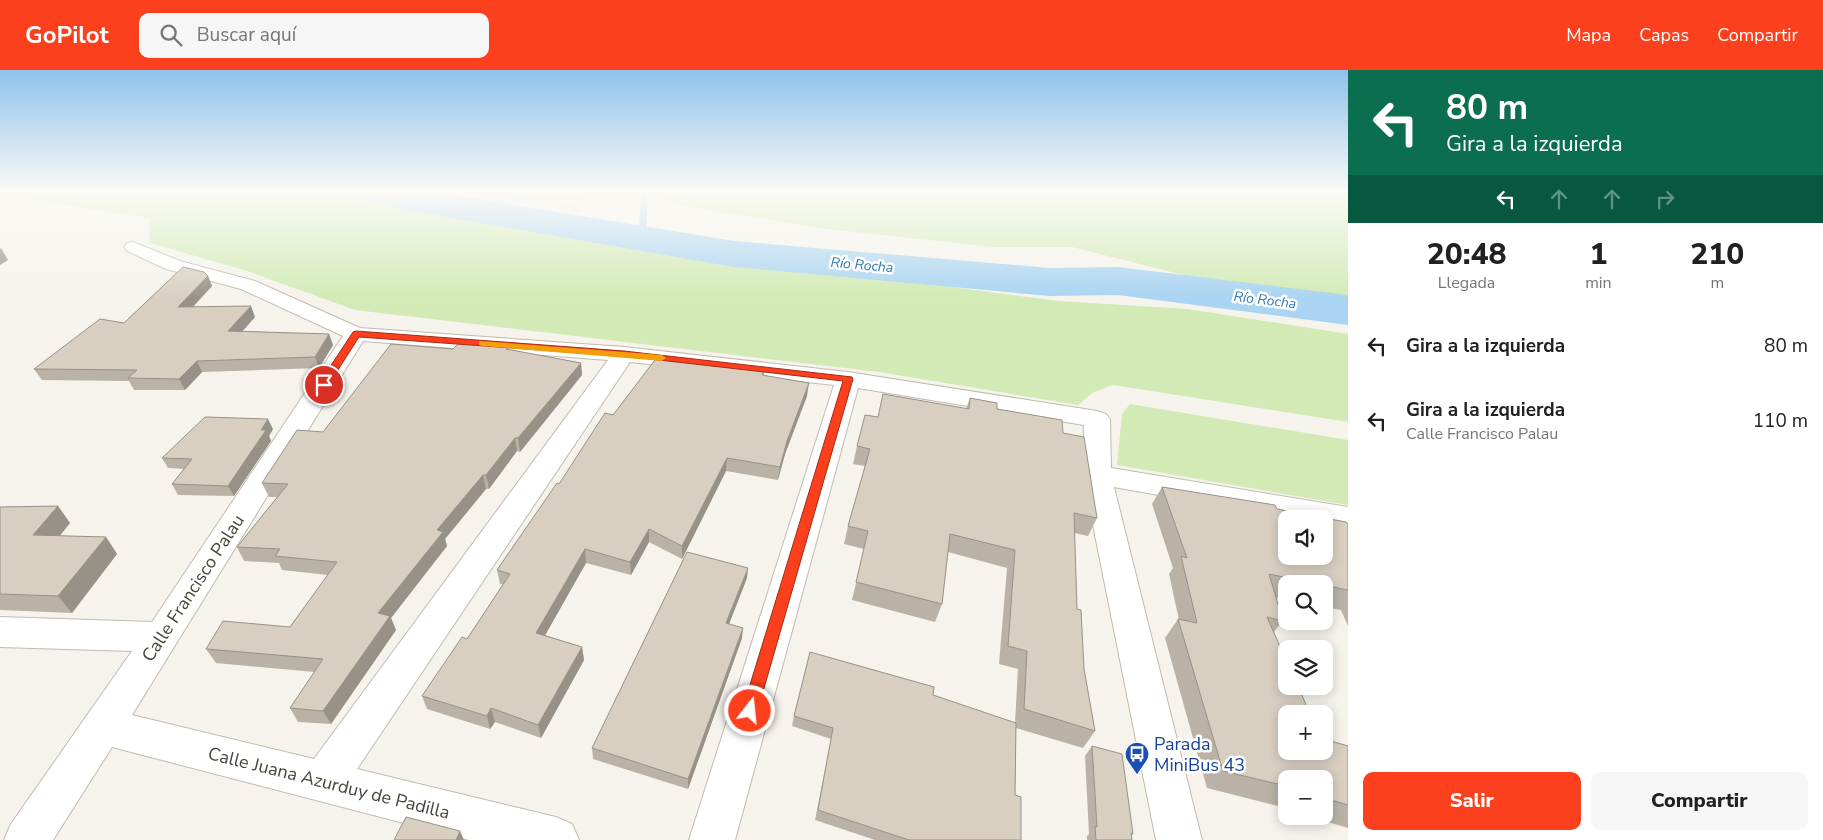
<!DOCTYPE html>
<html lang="es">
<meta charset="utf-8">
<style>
:root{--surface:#fff;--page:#f6f6f6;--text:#202124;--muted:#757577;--accent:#fc3f1d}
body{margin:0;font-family:"Nunito Sans",sans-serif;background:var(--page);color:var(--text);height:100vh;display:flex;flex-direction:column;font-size:19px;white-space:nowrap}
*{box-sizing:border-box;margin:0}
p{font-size:16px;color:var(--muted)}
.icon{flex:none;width:28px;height:28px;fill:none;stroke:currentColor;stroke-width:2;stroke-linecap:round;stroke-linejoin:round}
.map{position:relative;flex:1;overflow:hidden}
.side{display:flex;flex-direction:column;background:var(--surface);width:475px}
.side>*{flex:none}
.hud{background:#0b6e4f;color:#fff;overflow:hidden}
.controls{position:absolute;left:1278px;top:440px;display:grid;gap:10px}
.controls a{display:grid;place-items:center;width:55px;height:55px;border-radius:10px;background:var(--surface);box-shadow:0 2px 12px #0003;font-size:25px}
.pin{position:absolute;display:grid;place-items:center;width:42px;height:42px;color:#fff;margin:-21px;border:2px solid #fff;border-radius:50%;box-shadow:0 1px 5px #0007}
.me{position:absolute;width:55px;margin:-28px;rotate:16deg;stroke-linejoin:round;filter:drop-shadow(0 0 4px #0008)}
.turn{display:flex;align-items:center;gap:18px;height:105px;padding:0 15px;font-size:22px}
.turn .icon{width:65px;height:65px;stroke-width:2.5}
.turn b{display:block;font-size:35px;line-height:42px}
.lanes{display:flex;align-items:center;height:48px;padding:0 15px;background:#0003;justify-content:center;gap:25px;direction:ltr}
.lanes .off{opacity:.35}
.eta{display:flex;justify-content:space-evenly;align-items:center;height:85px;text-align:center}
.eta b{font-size:30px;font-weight:800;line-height:35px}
.cta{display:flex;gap:10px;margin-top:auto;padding:10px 15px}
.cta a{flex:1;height:58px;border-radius:10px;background:var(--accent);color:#fff;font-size:20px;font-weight:800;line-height:58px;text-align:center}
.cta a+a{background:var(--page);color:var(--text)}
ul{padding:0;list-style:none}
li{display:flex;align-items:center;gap:15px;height:75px;padding:0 15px}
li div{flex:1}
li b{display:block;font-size:19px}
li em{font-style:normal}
header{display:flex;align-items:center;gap:30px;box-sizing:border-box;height:70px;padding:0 25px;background:var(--accent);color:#fff}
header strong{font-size:24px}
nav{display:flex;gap:28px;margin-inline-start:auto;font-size:18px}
.search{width:350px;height:45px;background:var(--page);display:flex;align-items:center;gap:12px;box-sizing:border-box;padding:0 18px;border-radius:10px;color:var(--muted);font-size:19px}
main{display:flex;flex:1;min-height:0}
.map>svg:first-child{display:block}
.industrial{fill:#e6e2dd}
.green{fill:#d2eab5}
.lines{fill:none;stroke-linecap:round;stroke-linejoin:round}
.stream{fill:#a9d4f2;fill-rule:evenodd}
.river{fill:#a9d4f2;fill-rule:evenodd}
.street-casing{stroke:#c2bbae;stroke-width:2}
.street{fill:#fff;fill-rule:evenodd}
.wall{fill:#bab2a6}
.shaded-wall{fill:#979187}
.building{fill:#d8cfc1;stroke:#979187;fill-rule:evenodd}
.route{fill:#fc3f1d;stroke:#a42913}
.slow{fill:#f59e0b}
.labels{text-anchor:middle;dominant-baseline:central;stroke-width:5;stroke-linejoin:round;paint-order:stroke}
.far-water-label{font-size:14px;font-style:italic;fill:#2e7ab2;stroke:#fff}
.near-street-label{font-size:18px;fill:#4b4439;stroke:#fff}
.near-transit-label{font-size:18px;fill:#164399;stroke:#fff;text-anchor:start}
</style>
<header>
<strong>GoPilot</strong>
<div class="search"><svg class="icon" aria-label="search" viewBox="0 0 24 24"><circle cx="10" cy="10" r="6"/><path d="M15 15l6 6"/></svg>Buscar aquí</div>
<nav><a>Mapa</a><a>Capas</a><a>Compartir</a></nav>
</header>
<main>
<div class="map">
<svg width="1348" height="770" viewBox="0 0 1348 770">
<rect width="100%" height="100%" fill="#f6f3ec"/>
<!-- industrial -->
<path class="industrial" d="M 468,122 L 589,122 L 579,142 Z"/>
<!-- green -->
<path class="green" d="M 0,122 L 348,122 L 414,132 L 702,184 L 1058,231 L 1188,239 L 1348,264 L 1348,352 L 1113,315 L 1092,323 L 1078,335 L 879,302 L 355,240 L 244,200 L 150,173 L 149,148 L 0,125 Z
M 635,122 L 1348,122 L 1348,228 L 1191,207 L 1072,177 L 993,177 L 818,158 L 684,136 Z
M 1130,334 L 1348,370 L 1348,435 L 1117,395 L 1122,344 Z"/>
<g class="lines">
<!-- stream -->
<path class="stream" d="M 384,122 L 380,125 L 377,123 L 377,122 Z
M 642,122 L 648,122 L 646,168 L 642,170 L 638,168 Z"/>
<!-- river -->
<path class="river" d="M 361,122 L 434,122 L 734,171 L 1050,198 L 1118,197 L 1348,225 L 1348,255 L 1118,225 L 1050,226 L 734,197 L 406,140 L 366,130 Z"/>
<defs>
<path id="street" d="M 133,172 L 180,191 L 255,211 L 360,258 L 624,277 L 848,302 L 1097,341 L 1106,344 L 1110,349 L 1111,398 L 1348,437 L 1348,459 L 1324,454 L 1324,449 L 1292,449 L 1114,417 L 1202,770 L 1156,770 L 1083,405 L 1084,355 L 858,318 L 735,770 L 689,770 L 834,315 L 630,292 L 357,699 L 556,747 L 572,754 L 579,770 L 469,770 L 112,677 L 53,770 L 4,770 L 11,754 L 132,581 L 0,577 L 0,547 L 152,552 L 343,266 L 241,219 L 166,199 L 127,181 L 124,177 L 127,173 ZM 363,271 L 608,290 L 314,689 L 132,645 Z"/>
</defs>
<!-- street casing -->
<use href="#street" class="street-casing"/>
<!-- street -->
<use href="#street" class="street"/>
</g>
<!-- wall -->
<path class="wall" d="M 208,206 L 212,216 L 193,237 L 255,247 L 242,261 L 329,264 L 333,275 L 319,298 L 202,302 L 185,320 L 134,320 L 129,311 L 42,310 L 34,299 L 124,253 Z
M 508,277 L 509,280 L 581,293 L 582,305 L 520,382 L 517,381 L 489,419 L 486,419 L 445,469 L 447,476 L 391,548 L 396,560 L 331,654 L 298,652 L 290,638 L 315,602 L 216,593 L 206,579 L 290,557 L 328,505 L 282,500 L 279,493 L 244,491 L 237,477 L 277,427 L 269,427 L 262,413 L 323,362 L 453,279 Z
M 764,300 L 764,305 L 807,326 L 785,384 L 778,410 L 726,401 L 682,489 L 649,472 L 631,505 L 586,493 L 545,565 L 582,577 L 584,590 L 541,668 L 495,652 L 490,659 L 427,639 L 422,626 L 467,569 L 503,514 L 500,514 L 497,500 L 559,414 L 613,345 Z
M 970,328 L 1063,363 L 1097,448 L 1088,466 L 1074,463 L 1077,539 L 1084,599 L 1095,661 L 1083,678 L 1016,658 L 1015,725 L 1021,770 L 875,770 L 815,750 L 831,669 L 792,656 L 794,646 L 933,625 L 1015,653 L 1018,599 L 999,594 L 1007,498 L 948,482 L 942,534 L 935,552 L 852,530 L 864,479 L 844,474 L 848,456 L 865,396 L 853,394 L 857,376 L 878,347 L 966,339 Z
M 273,359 L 269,366 L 271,371 L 234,426 L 178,425 L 172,414 L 184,399 L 168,398 L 162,388 Z
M 1162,417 L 1277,439 L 1348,454 L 1348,556 L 1341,540 L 1324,537 L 1324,514 L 1286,514 L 1286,529 L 1276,527 L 1283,551 L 1274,562 L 1286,681 L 1348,676 L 1348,758 L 1307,746 L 1324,746 L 1324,709 L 1286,709 L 1286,738 L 1207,718 L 1165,568 L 1178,549 L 1179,550 L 1169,504 L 1173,498 L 1152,434 Z
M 58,436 L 70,453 L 60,466 L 106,467 L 117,484 L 72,543 L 0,540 L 0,437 Z
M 747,508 L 729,554 L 742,568 L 688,719 L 593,689 L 592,678 Z
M 1092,676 L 1133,764 L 1131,766 L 1132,770 L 1087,770 L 1087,766 L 1089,764 L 1085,686 Z"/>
<!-- shaded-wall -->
<path class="shaded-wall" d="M 1,178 L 8,190 L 0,195 L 0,179 Z
M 208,206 L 212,216 L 183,247 L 178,237 Z
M 251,236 L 255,247 L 233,272 L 228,261 Z
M 329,264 L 333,275 L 319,298 L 315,287 Z
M 197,291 L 202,302 L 185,320 L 179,309 Z
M 581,293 L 582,305 L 520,382 L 518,368 Z
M 809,313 L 807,326 L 785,384 L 778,410 L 780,397 L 787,371 Z
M 268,349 L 273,359 L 269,366 L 271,371 L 234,426 L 228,416 L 261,360 Z
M 515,368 L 517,381 L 489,419 L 486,405 Z
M 727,388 L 726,401 L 682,489 L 682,476 Z
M 483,405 L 486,419 L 445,469 L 447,476 L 391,548 L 396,560 L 331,654 L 323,641 L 378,543 L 437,460 Z
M 58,436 L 70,453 L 46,482 L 33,465 Z
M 649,459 L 649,472 L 631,505 L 630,492 Z
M 106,467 L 117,484 L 72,543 L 58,526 Z
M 585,479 L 586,493 L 539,576 L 536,563 Z
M 748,498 L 747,508 L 725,564 L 726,553 Z
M 743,558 L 742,568 L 688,719 L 688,709 Z
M 582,577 L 584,590 L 541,668 L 538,655 Z
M 491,638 L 495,652 L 490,659 L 487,646 Z
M 460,761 L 464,770 L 456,770 Z"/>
<!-- building -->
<path class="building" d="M 183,197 L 204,202 L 208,206 L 178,237 L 251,236 L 228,261 L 329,264 L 315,287 L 197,291 L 179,309 L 128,308 L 137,300 L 34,299 L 100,249 L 124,253 Z
M 460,272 L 508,277 L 506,279 L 581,293 L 518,368 L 515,368 L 486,405 L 483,405 L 437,460 L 443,462 L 378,543 L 390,546 L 323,641 L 290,638 L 323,589 L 206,579 L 223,551 L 290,557 L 337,492 L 275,486 L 280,479 L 237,477 L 288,414 L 262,413 L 297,360 L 323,362 L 391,274 L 453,279 Z
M 658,286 L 724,293 L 764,300 L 762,305 L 809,313 L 787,371 L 780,397 L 727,388 L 682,476 L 649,459 L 630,492 L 585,479 L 536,563 L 582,577 L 538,655 L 491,638 L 487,646 L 422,626 L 462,567 L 467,569 L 510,504 L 497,500 L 557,413 L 559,414 L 605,343 L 613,345 Z
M 883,324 L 969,339 L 970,328 L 997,333 L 997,339 L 1062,350 L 1063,363 L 1084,367 L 1097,448 L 1074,443 L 1077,539 L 1081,540 L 1084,599 L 1095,661 L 1024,639 L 1027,581 L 1008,576 L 1015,480 L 950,464 L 942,534 L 856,512 L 868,461 L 848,456 L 870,379 L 857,376 L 865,345 L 878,347 Z
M 205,347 L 268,349 L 261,360 L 266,360 L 228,416 L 172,414 L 192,389 L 162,388 Z
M 1162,417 L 1275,435 L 1277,439 L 1346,452 L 1348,454 L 1348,520 L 1324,515 L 1324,514 L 1317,514 L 1269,504 L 1283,551 L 1267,547 L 1286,590 L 1286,616 L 1298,616 L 1310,644 L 1286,644 L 1286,681 L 1324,681 L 1324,669 L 1348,676 L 1348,735 L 1324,728 L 1324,709 L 1286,709 L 1286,716 L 1223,701 L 1178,549 L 1197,553 L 1181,486 L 1187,488 ZM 1286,449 L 1324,449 L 1324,486 L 1286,486 Z
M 58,436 L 33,465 L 106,467 L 58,526 L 0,524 L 0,437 Z
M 687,482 L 748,498 L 726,553 L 743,558 L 688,709 L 592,678 Z
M 810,582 L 934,617 L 933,625 L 1016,653 L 1015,725 L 1021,727 L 1021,770 L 909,770 L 818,740 L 833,658 L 794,646 Z
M 1092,676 L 1122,684 L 1133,764 L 1131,763 L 1132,770 L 1096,770 L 1095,756 L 1097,757 Z
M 406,747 L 460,761 L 456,770 L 394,770 Z"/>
<!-- sky -->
<linearGradient id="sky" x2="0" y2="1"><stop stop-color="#8fc1ec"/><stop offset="0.53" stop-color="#fbfaf6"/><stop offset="1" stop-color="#fbfaf6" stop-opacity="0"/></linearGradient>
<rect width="1348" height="230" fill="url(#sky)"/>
<!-- route -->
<path class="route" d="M 356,261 L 624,281 L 852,307 L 853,309 L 756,646 L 750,648 L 744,646 L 742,641 L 843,311 L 624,286 L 359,267 L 327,317 L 320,317 L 318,315 L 353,262 Z"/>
<!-- slow -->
<path class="slow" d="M 479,271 L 662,285 L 666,288 L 662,291 L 482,276 L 479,275 Z"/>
<!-- icons -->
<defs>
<symbol id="bus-pin" viewBox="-11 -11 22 30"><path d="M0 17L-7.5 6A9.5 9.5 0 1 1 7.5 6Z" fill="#1a4fb4" stroke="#fff"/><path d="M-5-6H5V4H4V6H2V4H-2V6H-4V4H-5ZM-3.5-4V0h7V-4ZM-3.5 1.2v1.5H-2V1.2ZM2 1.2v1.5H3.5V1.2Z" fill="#fff"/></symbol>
</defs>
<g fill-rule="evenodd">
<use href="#bus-pin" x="1123" y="670" width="28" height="38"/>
</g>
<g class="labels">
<!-- far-water labels -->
<g class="far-water-label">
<text transform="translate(862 195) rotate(5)">Río Rocha</text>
<text transform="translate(1265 230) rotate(7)">Río Rocha</text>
</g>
<!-- near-street labels -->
<g class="near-street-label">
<text transform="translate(193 518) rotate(-57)">Calle Francisco Palau</text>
<text transform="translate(329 713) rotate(14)">Calle Juana Azurduy de Padilla</text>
</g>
<!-- near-transit labels -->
<g class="near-transit-label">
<text x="1154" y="674">Parada<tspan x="1154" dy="21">MiniBus 43</tspan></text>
</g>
</g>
</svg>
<div class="controls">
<a><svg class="icon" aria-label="sound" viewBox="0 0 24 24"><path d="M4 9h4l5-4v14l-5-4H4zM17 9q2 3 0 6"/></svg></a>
<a><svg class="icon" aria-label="search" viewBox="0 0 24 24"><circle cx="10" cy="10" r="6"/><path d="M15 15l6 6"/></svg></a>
<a><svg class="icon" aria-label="layers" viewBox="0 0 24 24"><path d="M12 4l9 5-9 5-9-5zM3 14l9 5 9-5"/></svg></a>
<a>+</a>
<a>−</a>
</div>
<div class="pin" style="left:324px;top:315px;background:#d93025"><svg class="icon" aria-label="arrive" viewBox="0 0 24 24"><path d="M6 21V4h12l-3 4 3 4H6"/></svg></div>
<svg class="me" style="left:750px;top:641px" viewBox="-20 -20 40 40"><circle r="17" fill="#fc3f1d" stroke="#fff" stroke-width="3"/><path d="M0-11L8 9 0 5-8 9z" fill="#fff"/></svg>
</div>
<section class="side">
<div class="hud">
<div class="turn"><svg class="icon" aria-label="left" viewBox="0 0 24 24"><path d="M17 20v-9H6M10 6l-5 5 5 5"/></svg><div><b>80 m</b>Gira a la izquierda</div></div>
<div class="lanes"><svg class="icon" aria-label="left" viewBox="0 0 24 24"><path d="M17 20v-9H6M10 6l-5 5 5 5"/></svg><svg class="icon off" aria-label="ahead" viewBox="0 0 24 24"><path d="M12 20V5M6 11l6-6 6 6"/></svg><svg class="icon off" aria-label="ahead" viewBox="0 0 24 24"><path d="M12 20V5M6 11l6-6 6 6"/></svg><svg class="icon off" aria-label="right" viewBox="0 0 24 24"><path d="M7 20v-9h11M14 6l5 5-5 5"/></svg></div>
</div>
<div class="eta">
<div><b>20:48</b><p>Llegada</p></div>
<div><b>1</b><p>min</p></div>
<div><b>210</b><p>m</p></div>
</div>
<ul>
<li><svg class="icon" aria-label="left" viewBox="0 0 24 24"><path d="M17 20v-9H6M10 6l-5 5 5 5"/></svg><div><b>Gira a la izquierda</b></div><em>80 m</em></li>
<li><svg class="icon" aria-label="left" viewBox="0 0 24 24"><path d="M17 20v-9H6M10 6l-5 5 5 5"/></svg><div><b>Gira a la izquierda</b><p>Calle Francisco Palau</p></div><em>110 m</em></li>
</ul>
<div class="cta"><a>Salir</a><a>Compartir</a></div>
</section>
</main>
